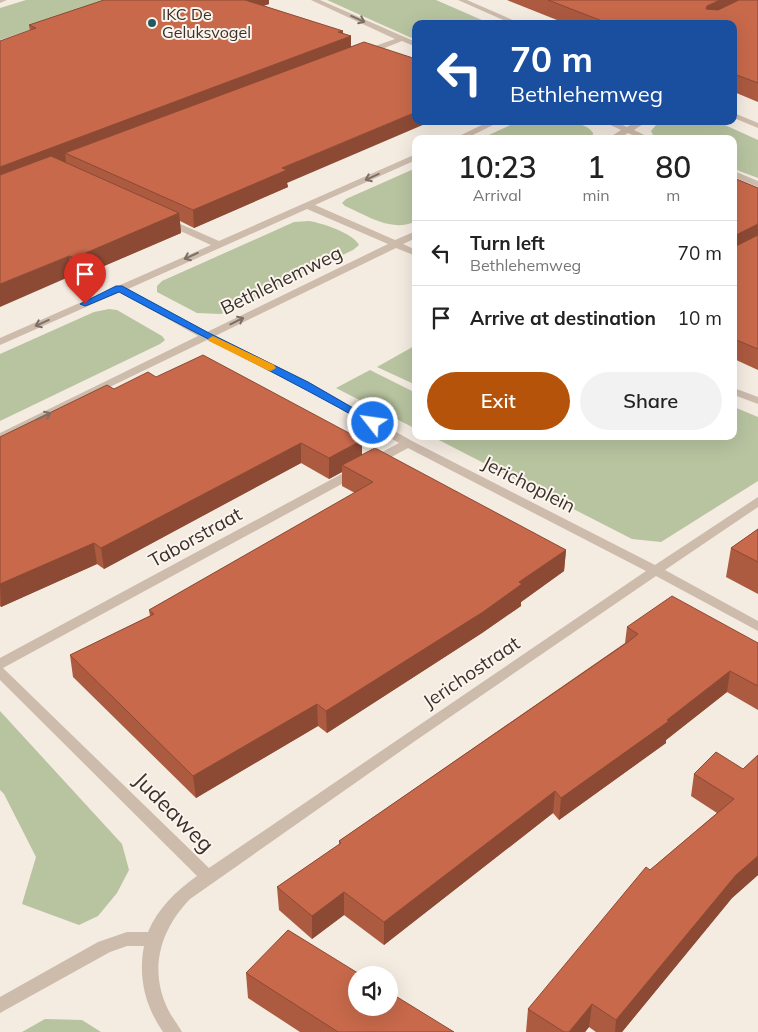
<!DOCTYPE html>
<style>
:root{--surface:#fff;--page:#f2f2f2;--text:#222;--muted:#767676;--line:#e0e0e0;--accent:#b45309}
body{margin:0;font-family:Mulish,sans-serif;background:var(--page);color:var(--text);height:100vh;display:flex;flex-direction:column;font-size:19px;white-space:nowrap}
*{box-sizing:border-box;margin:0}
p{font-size:16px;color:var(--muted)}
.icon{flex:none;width:28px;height:28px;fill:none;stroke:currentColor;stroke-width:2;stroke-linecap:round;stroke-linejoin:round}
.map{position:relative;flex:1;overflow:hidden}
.sheet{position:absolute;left:412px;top:135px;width:325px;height:305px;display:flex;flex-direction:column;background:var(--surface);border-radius:10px;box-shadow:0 5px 20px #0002}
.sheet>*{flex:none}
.top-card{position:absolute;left:412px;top:20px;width:325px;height:105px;border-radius:10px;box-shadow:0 5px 20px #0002;background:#1a4fa0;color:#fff;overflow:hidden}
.tools{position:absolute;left:348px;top:966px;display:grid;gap:10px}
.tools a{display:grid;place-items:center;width:50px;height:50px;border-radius:50%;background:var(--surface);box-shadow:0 5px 20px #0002;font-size:25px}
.pin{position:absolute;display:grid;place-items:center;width:42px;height:42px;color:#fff;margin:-51px -21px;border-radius:50% 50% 50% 0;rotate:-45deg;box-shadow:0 0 5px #0007}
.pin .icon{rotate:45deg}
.me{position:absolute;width:55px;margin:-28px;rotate:300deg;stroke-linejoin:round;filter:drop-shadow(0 0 4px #0008)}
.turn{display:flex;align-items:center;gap:18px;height:105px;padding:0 15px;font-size:22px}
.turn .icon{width:65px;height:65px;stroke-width:2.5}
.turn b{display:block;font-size:35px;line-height:42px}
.eta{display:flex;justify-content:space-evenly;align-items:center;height:85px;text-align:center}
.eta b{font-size:30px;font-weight:600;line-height:35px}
.button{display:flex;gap:10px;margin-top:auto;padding:10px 15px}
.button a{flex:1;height:58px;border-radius:30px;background:var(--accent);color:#fff;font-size:20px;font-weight:600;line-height:58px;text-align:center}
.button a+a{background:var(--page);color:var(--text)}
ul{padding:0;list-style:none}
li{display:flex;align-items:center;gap:15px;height:65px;padding:0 15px;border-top:1px solid var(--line)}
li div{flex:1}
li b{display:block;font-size:19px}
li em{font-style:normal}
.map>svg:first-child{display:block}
.green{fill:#b8c4a0}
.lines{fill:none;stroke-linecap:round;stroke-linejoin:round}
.minor{fill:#cdbbac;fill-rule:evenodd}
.wall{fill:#ac5a40}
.shaded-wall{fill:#8c4a34}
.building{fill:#c8694b;stroke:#8c4a34}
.oneway{stroke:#7d6f65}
.route{fill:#1a73e8;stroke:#114b97}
.slow{fill:#f59e0b}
.poi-dot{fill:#1f5a5e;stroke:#fbf5ee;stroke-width:2}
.labels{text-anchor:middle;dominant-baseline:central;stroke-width:4;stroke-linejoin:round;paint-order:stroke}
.far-poi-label{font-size:16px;fill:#3b302b;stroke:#fbf5ee;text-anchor:start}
.street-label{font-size:19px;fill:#3b302b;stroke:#fbf5ee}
.near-street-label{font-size:22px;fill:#3b302b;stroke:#fbf5ee}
</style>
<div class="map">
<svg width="758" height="1032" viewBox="0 0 758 1032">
<rect width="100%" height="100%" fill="#f4ebe1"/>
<!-- green -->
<path class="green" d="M 26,0 L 118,0 L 0,40 L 0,8 Z
M 327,0 L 436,0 L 491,24 L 416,24 L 416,40 Z
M 519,121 C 538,121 582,116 593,133 L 593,136 L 588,139 L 480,139 Z
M 665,121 L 716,121 L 758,140 L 758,178 L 734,169 L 734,139 L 659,139 L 654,137 L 651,131 L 656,125 Z
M 416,168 L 416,221 C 392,233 368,216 345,206 L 342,203 L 346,199 Z
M 309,221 C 322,223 353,233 359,245 L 353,250 L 221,314 L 197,313 L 157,292 L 157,286 L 162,281 L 294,222 Z
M 109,309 L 117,310 L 162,336 L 165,340 L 160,344 L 0,421 L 0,354 L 94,312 Z
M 416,345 L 416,385 L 377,367 Z
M 370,370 L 416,393 L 416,429 L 336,388 Z
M 734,407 L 758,417 L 758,481 L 661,542 L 632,539 L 431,436 L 734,436 Z
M 0,711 L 122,844 L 129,870 L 117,893 L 98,916 L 79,925 L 22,904 L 36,857 L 4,794 L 0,790 Z
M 45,1019 L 82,1020 L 101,1032 L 22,1032 Z"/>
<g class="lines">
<!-- minor -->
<path class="minor" d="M 0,0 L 7,0 L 0,3 Z
M 311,0 L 320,0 L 416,42 L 416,47 L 402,41 L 367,55 L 361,55 L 361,51 L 395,39 Z
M 458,0 L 467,0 L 522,24 L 512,24 Z
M 734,113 L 758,123 L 758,128 L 734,118 Z
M 490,121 L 501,121 L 465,139 L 453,139 Z
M 602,121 L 614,121 L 627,127 L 637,121 L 648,121 L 634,130 L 653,139 L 641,139 L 628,133 L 618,139 L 607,139 L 621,130 Z
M 416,154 L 416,160 L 315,205 L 395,240 L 416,231 L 416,238 L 403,244 L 416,250 L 416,256 L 396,248 L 215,336 L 309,382 L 412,441 L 655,565 L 758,497 L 758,507 L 665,570 L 758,621 L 758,631 L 656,576 L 415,741 L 190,899 C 162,928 149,966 166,1005 C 170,1015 177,1023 182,1032 L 163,1032 C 145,1006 138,977 144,946 L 127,946 L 110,952 L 0,1013 L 0,997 L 98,942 L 127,932 L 148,932 C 158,908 176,891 197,876 L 0,680 L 0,658 L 399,443 L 301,386 L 207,340 L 0,440 L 0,433 L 198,336 L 120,292 L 0,345 L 0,338 L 211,245 L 163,223 L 163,219 L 169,219 L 219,241 ZM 307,209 L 388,244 L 207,332 L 128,289 ZM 408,448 L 646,571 L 209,868 L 3,668 Z
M 734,171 L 758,181 L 758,187 L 734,177 Z
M 734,388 L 758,397 L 758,404 L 734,395 Z"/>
</g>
<!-- wall -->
<path class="wall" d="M 507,0 L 758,0 L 758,102 L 734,92 L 734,24 L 567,24 Z
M 269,4 L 263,6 L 351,36 L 351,47 L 287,183 L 288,187 L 194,228 L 180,221 L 181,233 L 76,278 L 71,276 L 29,25 Z
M 734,178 L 758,188 L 758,370 L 734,359 Z
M 156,377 L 362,455 L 566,550 L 564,571 L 521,602 L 521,606 L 482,633 L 327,733 L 318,726 L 196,798 L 73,677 L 70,655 L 150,616 L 149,610 L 355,493 L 342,486 L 342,472 L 329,479 L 301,463 L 104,569 L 97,564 L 1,607 L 0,606 L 0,437 L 114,389 Z
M 758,529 L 758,594 L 726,577 L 731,548 Z
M 627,627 L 758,643 L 758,710 L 727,692 L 666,740 L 666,743 L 559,820 L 553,813 L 384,945 L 344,915 L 312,939 L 279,910 L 277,887 L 339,845 L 339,841 L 625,643 Z
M 758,755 L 758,875 L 732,898 L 622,1032 L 596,1032 L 589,1027 L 585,1032 L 526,1032 L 528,1009 L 650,870 L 717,813 L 691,796 L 694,774 L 743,769 Z
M 246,973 L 454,1032 L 300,1032 L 248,998 Z"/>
<!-- shaded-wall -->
<path class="shaded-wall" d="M 239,0 L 269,0 L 269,4 L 239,14 Z
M 720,0 L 751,0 L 705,22 L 707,6 Z
M 343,31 L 343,39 L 351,36 L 351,53 L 65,153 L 66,162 L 0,187 L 0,167 Z
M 416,112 L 416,121 L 432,121 L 287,183 L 288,187 L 194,228 L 193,210 L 282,168 Z
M 179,213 L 181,233 L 76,278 L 74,258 Z
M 758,224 L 758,235 L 734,253 L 736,235 Z
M 69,256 L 71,276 L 0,307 L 0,284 Z
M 362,440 L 362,461 L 342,465 L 342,472 L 329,479 L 329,458 Z
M 301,443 L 301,463 L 104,569 L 101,548 Z
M 94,543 L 97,564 L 1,607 L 0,584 Z
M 566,550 L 564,571 L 521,602 L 521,606 L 482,633 L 327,733 L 326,711 Z
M 730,671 L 727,692 L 666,740 L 666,743 L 559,820 L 561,798 L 667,720 Z
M 317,704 L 318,726 L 196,798 L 193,776 Z
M 555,791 L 553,813 L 384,945 L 384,922 Z
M 758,856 L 758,875 L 732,898 L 622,1032 L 615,1032 L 616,1020 L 736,875 Z
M 344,892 L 344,915 L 312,939 L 312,916 Z
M 592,1004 L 589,1027 L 585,1032 L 569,1032 Z"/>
<!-- building -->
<path class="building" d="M 104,0 L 245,0 L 343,31 L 338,32 L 351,36 L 0,167 L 0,41 L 36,28 L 29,25 Z
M 548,0 L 720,0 L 707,6 L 706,9 L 718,10 L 739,0 L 758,0 L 758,83 L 734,74 L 734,24 L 610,24 Z
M 364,42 L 416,59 L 416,112 L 282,168 L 287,170 L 193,210 L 65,153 Z
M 628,136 L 636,139 L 620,139 Z
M 51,156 L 179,213 L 74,258 L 69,256 L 0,284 L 0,175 Z
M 734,178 L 758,188 L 758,224 L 736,235 L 736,246 L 758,235 L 758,349 L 734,339 Z
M 203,355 L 362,440 L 329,458 L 301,443 L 101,548 L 94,543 L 0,584 L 0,437 L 107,385 L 114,389 L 148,372 L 156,377 Z
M 375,448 L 566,550 L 519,582 L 522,584 L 483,612 L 326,711 L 317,704 L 193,776 L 70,655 L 154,614 L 149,610 L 373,482 L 342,465 Z
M 758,529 L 758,562 L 731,548 Z
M 672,596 L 758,643 L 758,686 L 730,671 L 667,720 L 669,721 L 561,798 L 555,791 L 384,922 L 344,892 L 312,916 L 277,887 L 341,843 L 339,841 L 628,642 L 638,634 L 627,627 Z
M 716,752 L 743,769 L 758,755 L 758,856 L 736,875 L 616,1020 L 592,1004 L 569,1032 L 564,1032 L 528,1009 L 646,867 L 650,870 L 734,799 L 694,774 Z
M 288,930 L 361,975 L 356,975 L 356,1008 L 389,1008 L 389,992 L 454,1032 L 338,1032 L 246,973 Z"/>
<!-- one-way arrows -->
<defs><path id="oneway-shaft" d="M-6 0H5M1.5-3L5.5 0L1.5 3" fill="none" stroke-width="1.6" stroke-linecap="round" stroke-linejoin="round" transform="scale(1.25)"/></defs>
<g class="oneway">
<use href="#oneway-shaft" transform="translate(358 19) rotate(24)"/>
<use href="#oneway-shaft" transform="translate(372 177) rotate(156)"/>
<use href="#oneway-shaft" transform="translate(191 256) rotate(156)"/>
<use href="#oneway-shaft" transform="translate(237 321) rotate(-26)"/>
<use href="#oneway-shaft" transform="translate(42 323) rotate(156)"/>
<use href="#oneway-shaft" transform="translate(44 416) rotate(-26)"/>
</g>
<!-- route -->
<path class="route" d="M 116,286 L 122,286 L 209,333 L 308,382 L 379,423 L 377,425 L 370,425 C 287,378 202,337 119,292 L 88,305 L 85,306 L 80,304 Z"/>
<!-- slow -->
<path class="slow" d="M 213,336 L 274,365 L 276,368 L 271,371 L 267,370 L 209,341 L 208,339 Z"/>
<!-- markers -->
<circle class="poi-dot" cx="152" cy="23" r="5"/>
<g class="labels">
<!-- far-poi labels -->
<g class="far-poi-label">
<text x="162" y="14">IKC De<tspan x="162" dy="18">Geluksvogel</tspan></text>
</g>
<!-- street labels -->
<g class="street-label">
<text transform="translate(281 280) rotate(-26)">Bethlehemweg</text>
<text transform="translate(529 484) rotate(27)">Jerichoplein</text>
<text transform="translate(195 537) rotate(-29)">Taborstraat</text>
<text transform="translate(471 672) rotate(-34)">Jerichostraat</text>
</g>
<!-- near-street labels -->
<g class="near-street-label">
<text transform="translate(174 812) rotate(45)">Judeaweg</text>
</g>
</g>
</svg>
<div class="tools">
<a><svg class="icon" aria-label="sound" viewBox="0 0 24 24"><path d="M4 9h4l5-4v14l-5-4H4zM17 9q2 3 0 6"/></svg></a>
</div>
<div class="pin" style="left:85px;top:304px;background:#d93025"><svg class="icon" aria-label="arrive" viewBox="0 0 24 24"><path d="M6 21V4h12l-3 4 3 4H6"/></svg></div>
<svg class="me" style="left:373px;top:423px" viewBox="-20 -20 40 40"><circle r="17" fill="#1a73e8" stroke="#fff" stroke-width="3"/><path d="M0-11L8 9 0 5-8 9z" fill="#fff"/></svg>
<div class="top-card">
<div class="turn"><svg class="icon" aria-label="left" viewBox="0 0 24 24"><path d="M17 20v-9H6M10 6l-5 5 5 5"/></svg><div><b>70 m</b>Bethlehemweg</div></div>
</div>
<section class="sheet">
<div class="eta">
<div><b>10:23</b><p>Arrival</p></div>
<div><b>1</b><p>min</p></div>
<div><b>80</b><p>m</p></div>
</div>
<ul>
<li><svg class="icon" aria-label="left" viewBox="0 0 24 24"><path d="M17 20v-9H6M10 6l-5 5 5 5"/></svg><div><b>Turn left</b><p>Bethlehemweg</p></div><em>70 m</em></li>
<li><svg class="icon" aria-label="arrive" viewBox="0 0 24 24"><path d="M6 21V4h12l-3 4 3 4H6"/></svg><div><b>Arrive at destination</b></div><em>10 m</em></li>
</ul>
<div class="button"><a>Exit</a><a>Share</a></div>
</section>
</div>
